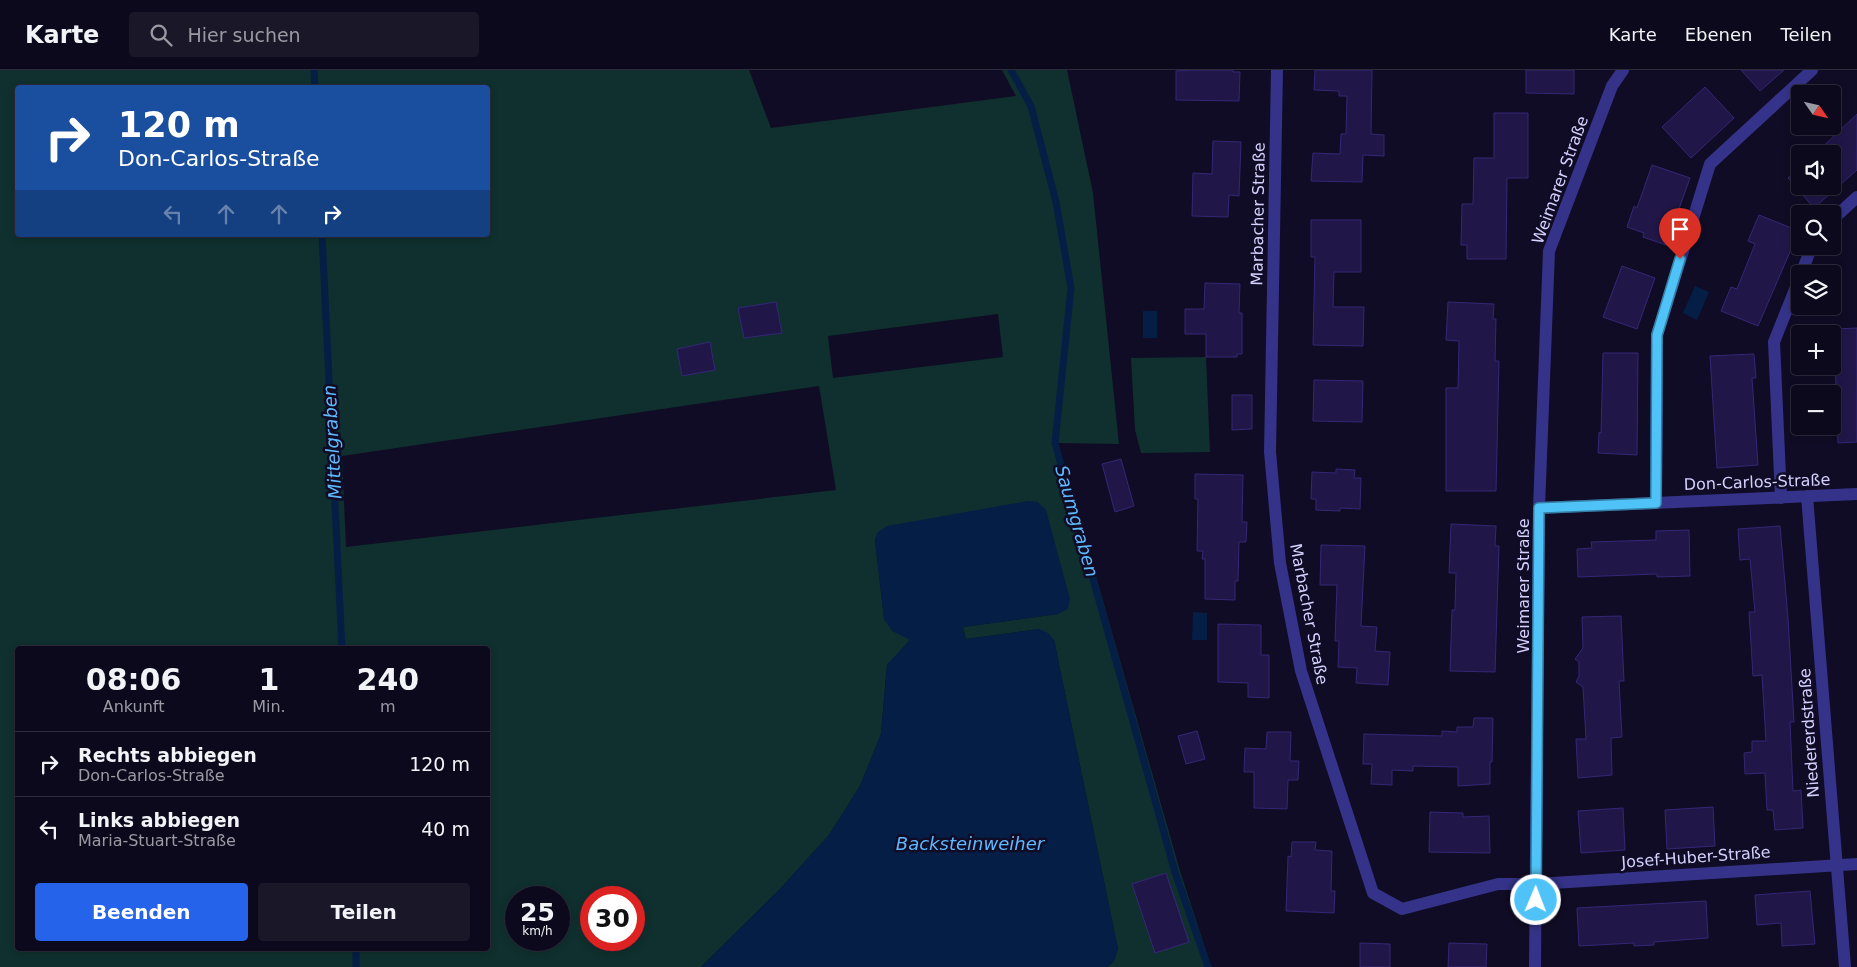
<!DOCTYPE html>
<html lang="de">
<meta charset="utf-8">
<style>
:root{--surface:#0c091c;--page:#1a1729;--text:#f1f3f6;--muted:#9a9aa3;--line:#2c2a3b;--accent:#2563eb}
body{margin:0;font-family:"DejaVu Sans",sans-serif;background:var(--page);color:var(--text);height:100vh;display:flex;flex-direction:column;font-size:19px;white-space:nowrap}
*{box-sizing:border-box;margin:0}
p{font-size:16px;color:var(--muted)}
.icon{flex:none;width:28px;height:28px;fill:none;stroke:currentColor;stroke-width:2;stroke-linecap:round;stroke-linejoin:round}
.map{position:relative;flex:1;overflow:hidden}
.details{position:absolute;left:15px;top:576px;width:475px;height:305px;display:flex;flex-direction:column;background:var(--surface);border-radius:5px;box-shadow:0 2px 8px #0003,0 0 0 1px var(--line)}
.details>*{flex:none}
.top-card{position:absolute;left:15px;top:15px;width:475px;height:152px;border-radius:5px;box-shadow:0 2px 8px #0003,0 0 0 1px var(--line);background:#1a4fa0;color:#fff;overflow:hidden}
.needle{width:32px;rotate:124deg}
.fabs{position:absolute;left:1791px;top:15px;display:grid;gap:10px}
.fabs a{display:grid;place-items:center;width:50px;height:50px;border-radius:5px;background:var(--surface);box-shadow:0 2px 8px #0003,0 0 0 1px var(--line);font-size:25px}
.speed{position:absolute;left:505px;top:816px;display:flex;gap:10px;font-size:25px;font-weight:700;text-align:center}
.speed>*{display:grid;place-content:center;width:65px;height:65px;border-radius:50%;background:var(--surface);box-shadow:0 2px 8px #0003,0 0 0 1px var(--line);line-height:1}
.speed small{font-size:12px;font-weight:400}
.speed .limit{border:8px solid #d22;background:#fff;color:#111}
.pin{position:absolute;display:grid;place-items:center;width:42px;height:42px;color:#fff;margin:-51px -21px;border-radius:50% 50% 50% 0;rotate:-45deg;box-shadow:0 0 5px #0007}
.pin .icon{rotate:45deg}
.me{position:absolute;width:55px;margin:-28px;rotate:1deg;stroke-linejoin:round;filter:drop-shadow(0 0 4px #0008)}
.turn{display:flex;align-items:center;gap:18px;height:105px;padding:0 20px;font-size:22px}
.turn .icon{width:65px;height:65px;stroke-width:2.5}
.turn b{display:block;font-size:35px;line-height:42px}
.lanes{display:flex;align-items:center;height:48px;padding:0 20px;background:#0003;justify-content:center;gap:25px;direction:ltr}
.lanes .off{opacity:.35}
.eta{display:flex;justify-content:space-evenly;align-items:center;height:85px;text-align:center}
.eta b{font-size:30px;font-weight:700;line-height:35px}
.primary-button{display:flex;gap:10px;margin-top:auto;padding:10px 20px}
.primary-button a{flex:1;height:58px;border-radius:5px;background:var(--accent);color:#fff;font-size:20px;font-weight:700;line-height:58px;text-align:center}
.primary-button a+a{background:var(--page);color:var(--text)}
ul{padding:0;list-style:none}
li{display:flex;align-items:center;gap:15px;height:65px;padding:0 20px;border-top:1px solid var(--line)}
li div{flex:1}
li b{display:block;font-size:19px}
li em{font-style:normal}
header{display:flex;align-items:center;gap:30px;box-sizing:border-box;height:70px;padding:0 25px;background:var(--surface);border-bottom:1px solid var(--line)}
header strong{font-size:24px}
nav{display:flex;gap:28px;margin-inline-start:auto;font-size:18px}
.search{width:350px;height:45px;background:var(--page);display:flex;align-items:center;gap:12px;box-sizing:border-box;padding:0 18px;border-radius:5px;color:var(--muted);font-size:19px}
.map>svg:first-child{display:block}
.green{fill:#0f302e;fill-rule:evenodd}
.water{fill:#051e46}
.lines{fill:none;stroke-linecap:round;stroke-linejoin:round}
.stream{stroke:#051e46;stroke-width:7}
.building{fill:#201748;stroke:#342776}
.minor{stroke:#343389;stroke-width:12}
.route-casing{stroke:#337fa1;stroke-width:12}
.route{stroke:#4fc3f7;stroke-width:9}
.labels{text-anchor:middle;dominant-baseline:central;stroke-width:5;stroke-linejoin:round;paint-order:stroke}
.street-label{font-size:16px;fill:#d5d1ff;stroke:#100c25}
.water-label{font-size:18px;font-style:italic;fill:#5fb9ff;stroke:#100c25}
</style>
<header>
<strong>Karte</strong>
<div class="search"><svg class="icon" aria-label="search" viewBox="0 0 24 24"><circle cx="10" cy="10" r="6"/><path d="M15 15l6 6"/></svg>Hier suchen</div>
<nav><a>Karte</a><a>Ebenen</a><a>Teilen</a></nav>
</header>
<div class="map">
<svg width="1857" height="897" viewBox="0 0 1857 897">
<rect width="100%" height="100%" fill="#100c25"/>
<!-- green -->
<path class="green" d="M 0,0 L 749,0 L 771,58 L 1016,26 L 1002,0 L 1067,0 L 1093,123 L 1119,374 L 1058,373 L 1180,801 L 1209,890 L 1212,897 L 1107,897 L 1114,891 L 1118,879 L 1054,570 L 1039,559 L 966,569 L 963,557 L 1058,544 L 878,462 L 875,470 L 884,548 L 911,569 L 887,595 L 881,664 L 860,716 L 829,765 L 780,819 L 701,897 L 0,897 ZM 18,18 L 488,18 L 488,165 L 18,165 ZM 998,244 L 1003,287 L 833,308 L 828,266 ZM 819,316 L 836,420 L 346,477 L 342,386 ZM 18,579 L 488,579 L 488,879 L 18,879 ZM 516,828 L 559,828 L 559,870 L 516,870 ZM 591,828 L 634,828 L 634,870 L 591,870 Z
M 1206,287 L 1210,382 L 1141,383 L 1135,360 L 1131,288 Z"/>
<!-- water -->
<path class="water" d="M 1695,216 L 1709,222 L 1697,250 L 1683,243 Z
M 1143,241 L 1157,241 L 1157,268 L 1143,268 Z
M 1028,431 L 1038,432 L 1046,440 L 1070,529 L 1068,539 L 1058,544 L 963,557 L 966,569 L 1039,559 L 1048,563 L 1054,570 L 1118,879 L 1114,891 L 1107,897 L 701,897 L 780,819 L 829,765 L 860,716 L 881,664 L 887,595 L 910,570 L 892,561 L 884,549 L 875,470 L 878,462 L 887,456 Z
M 1193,542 L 1207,543 L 1207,570 L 1192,570 Z"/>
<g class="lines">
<!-- stream -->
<path class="stream" d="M 314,0 L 315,18
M 1011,0 L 1031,36 L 1056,132 L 1071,218 L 1055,373 L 1175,802 L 1208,897
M 322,165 L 342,579
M 356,879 L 356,897"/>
</g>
<!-- building -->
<path class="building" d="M 1193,0 L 1233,0 L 1233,2 L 1240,2 L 1239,31 L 1176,30 L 1176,1 Z
M 1315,0 L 1372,0 L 1371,64 L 1384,65 L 1384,86 L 1363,85 L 1362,112 L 1311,111 L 1313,83 L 1340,84 L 1341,64 L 1346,64 L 1347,26 L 1339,26 L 1339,21 L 1314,20 Z
M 1526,0 L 1574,0 L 1574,24 L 1526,23 Z
M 1741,0 L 1784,0 L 1760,21 Z
M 1705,17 L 1734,48 L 1691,88 L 1662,57 Z
M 1494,43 L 1528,43 L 1528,108 L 1507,108 L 1506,189 L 1467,189 L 1467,175 L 1461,175 L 1462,134 L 1473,134 L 1474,88 L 1494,88 Z
M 1857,44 L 1857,100 L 1814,138 L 1788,108 L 1800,97 L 1800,116 L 1832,116 L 1832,84 L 1815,84 Z
M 1213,71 L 1241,72 L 1239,126 L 1229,125 L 1228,147 L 1192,146 L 1193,103 L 1212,104 Z
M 1652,95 L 1690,108 L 1666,175 L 1643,167 L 1644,163 L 1627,157 L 1634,136 L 1637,138 Z
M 1759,145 L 1799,161 L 1758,256 L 1721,241 L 1731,217 L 1737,219 L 1755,174 L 1748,171 Z
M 1311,150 L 1361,150 L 1361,202 L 1334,202 L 1333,237 L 1364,237 L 1363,276 L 1313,275 L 1315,187 L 1311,187 Z
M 1622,196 L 1655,208 L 1637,259 L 1603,247 Z
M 1205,213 L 1240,214 L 1239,243 L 1242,243 L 1242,284 L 1237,284 L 1237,287 L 1206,287 L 1206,264 L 1185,264 L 1185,239 L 1204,239 Z
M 776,232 L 782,263 L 744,268 L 738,238 Z
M 1448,232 L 1494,234 L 1493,249 L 1496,249 L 1495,291 L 1499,291 L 1496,421 L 1446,421 L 1446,318 L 1458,318 L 1459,271 L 1446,270 Z
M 1857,258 L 1857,372 L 1838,373 L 1834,259 Z
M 710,272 L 715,300 L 682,306 L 677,279 Z
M 1603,283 L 1638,283 L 1637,385 L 1598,383 L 1599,362 L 1601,363 Z
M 1754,284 L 1756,308 L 1752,308 L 1758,395 L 1717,398 L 1710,286 Z
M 1314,310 L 1363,311 L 1362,352 L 1313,351 Z
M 1232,325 L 1252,325 L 1252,359 L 1232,360 Z
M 1121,389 L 1134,436 L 1115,442 L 1102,394 Z
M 1336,399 L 1355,400 L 1354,408 L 1361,408 L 1360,439 L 1340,438 L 1340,441 L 1316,440 L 1316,429 L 1311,429 L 1312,402 L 1336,403 Z
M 1195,404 L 1243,405 L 1242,452 L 1247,452 L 1246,472 L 1239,472 L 1238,511 L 1235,511 L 1235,530 L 1205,529 L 1205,489 L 1202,489 L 1203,481 L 1197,481 L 1198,429 L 1195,429 Z
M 1451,454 L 1496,456 L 1495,476 L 1499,476 L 1495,602 L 1450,601 L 1452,540 L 1455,540 L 1456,503 L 1449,503 Z
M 1780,456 L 1788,548 L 1794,652 L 1790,652 L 1793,721 L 1801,720 L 1803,758 L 1775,760 L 1773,740 L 1767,740 L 1765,703 L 1745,704 L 1744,683 L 1752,682 L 1752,671 L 1766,671 L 1762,605 L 1753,606 L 1749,542 L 1755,542 L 1750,489 L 1740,490 L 1738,459 Z
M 1689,460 L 1690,506 L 1657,507 L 1657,504 L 1578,507 L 1577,479 L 1592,478 L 1591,472 L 1656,470 L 1656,461 Z
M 1321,475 L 1365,476 L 1361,556 L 1377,557 L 1375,581 L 1390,582 L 1388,615 L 1356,613 L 1357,598 L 1338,597 L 1339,571 L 1335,571 L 1337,515 L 1320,515 Z
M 1621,546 L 1624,611 L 1619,611 L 1622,667 L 1611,668 L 1612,705 L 1578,708 L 1576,669 L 1586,669 L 1583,617 L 1576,612 L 1579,606 L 1579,592 L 1575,589 L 1583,578 L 1582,547 Z
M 1218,554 L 1261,555 L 1261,585 L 1269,585 L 1269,628 L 1248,627 L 1248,613 L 1218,612 Z
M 1474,648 L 1493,648 L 1492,692 L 1490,692 L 1490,714 L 1458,716 L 1458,697 L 1413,696 L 1413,701 L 1392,700 L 1392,715 L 1371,714 L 1372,694 L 1363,694 L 1364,664 L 1442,666 L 1442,661 L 1457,662 L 1457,657 L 1473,657 Z
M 1197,661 L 1205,689 L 1186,694 L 1178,666 Z
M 1267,662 L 1291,662 L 1290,691 L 1299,691 L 1298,710 L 1288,710 L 1287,739 L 1254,738 L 1254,702 L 1244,702 L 1245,678 L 1266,679 Z
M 1713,737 L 1715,776 L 1667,779 L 1665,740 Z
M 1623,738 L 1625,780 L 1581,783 L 1578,741 Z
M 1430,742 L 1463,743 L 1463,747 L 1489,746 L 1490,783 L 1429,782 Z
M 1292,772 L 1316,772 L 1315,780 L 1332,781 L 1331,821 L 1335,821 L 1334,843 L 1286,841 L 1288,786 L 1291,787 Z
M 1166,803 L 1189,872 L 1155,883 L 1132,814 Z
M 1810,821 L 1815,874 L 1782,876 L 1781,853 L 1757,855 L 1755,825 Z
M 1706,831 L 1708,868 L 1654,872 L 1654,875 L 1634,876 L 1634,873 L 1579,876 L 1577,838 Z
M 1360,873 L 1390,874 L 1390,897 L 1360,897 Z
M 1449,873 L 1487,874 L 1486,897 L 1448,897 Z"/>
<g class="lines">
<!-- minor -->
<path class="minor" d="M 1277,0 L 1270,382 L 1280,493 L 1301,601 L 1373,823 L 1402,839 L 1498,814 L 1537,814 L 1857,794
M 1832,150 L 1857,127
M 1801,204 L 1812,176
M 1807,426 L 1845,897
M 1781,428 L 1774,272 L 1800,207
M 1656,433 L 1657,265 L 1710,94 L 1812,0
M 1539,438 L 1857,424
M 1535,897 L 1539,438 L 1549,181 L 1612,16 L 1623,0"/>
</g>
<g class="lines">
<defs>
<path id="route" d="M 1536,830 L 1539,438 L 1656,433 L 1657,265 L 1680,189"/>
</defs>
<!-- route casing -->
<use href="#route" class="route-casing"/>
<!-- route -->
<use href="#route" class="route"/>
</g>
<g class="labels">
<!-- street labels -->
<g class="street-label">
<text transform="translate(1560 110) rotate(-70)">Weimarer Straße</text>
<text transform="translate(1258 144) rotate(-89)">Marbacher Straße</text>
<text transform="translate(1757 412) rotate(-2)">Don-Carlos-Straße</text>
<text transform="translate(1523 516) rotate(-90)">Weimarer Straße</text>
<text transform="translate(1309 544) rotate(79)">Marbacher Straße</text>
<text transform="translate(1809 663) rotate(-94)">Niedererdstraße</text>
<text transform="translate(1696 787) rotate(-4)">Josef-Huber-Straße</text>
</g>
<!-- water labels -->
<g class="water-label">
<text transform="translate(332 372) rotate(-93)">Mittelgraben</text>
<text transform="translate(1077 451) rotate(74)">Saumgraben</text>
<text x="970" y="773">Backsteinweiher</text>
</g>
</g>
</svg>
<div class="fabs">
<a><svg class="needle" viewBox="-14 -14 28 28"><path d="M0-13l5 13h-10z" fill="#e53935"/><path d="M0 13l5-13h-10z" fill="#9a9aa3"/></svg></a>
<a><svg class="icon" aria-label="sound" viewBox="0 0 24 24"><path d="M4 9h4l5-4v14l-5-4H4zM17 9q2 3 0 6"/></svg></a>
<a><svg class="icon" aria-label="search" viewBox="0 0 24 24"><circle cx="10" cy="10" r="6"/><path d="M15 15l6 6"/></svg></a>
<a><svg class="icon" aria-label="layers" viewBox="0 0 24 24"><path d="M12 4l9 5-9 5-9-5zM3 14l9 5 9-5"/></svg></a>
<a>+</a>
<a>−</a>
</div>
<div class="speed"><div>25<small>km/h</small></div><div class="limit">30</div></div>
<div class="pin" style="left:1680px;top:189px;background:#d93025"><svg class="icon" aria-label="arrive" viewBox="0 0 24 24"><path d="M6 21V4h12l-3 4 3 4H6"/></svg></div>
<svg class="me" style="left:1536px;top:830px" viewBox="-20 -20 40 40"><circle r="17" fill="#4fc3f7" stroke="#fff" stroke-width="3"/><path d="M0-11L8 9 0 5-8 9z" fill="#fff"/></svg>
<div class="top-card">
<div class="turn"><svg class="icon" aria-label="right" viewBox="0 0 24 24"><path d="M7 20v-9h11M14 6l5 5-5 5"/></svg><div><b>120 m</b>Don-Carlos-Straße</div></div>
<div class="lanes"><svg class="icon off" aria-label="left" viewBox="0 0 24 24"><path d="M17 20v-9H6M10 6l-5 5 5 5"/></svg><svg class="icon off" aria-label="ahead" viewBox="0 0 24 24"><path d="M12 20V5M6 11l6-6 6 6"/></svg><svg class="icon off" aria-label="ahead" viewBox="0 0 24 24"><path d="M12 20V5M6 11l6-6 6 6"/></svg><svg class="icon" aria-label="right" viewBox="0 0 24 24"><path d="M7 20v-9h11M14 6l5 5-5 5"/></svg></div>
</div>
<section class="details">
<div class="eta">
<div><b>08:06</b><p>Ankunft</p></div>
<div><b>1</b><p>Min.</p></div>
<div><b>240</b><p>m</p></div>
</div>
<ul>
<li><svg class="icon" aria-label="right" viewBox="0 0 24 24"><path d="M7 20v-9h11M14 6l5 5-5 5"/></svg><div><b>Rechts abbiegen</b><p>Don-Carlos-Straße</p></div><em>120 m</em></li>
<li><svg class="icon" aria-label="left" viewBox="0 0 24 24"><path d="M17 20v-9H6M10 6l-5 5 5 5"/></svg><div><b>Links abbiegen</b><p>Maria-Stuart-Straße</p></div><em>40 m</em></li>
</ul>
<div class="primary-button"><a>Beenden</a><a>Teilen</a></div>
</section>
</div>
